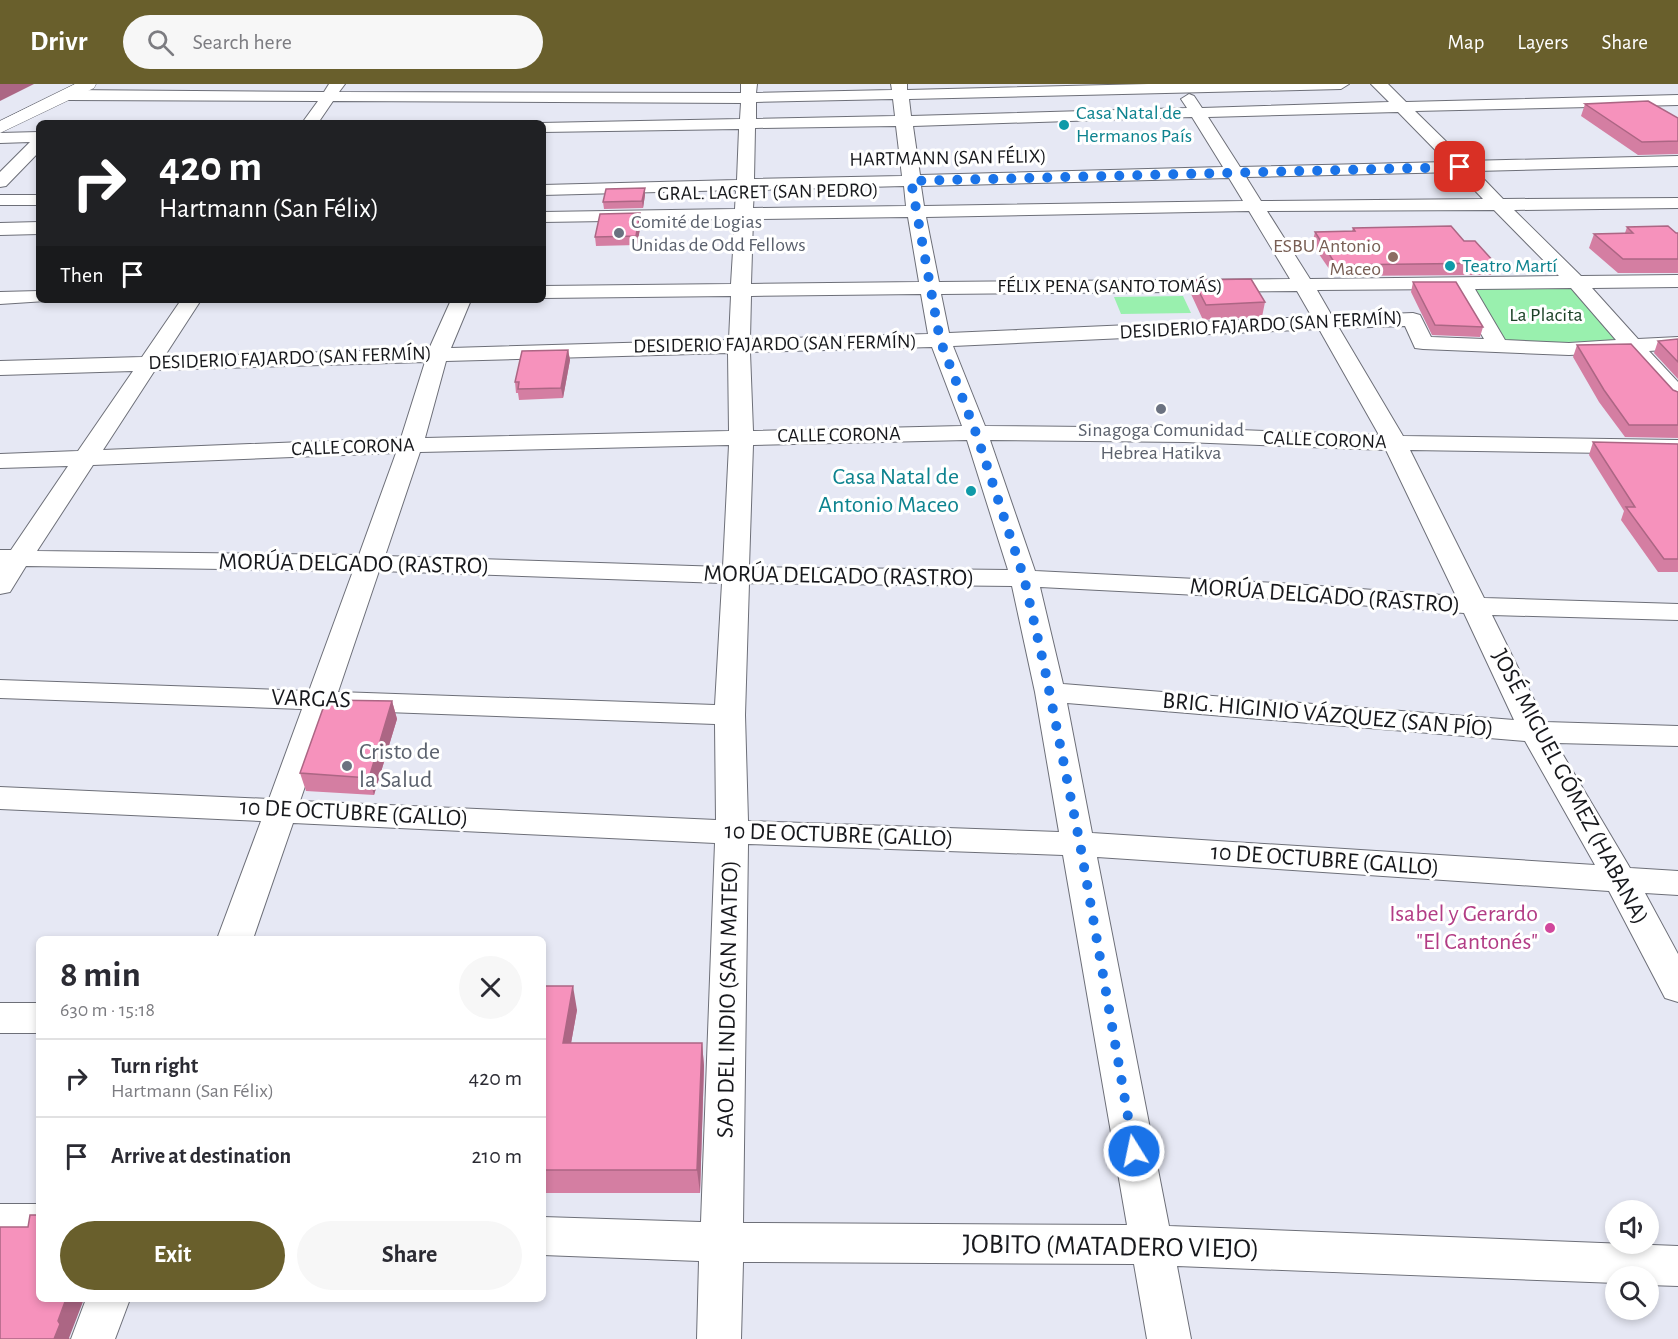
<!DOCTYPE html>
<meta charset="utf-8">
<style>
:root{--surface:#fff;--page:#f7f7f7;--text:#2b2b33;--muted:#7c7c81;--line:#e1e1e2;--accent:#695f2c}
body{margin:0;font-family:"Alegreya Sans",sans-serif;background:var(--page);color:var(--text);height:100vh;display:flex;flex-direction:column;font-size:22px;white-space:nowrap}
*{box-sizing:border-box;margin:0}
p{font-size:20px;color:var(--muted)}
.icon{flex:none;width:33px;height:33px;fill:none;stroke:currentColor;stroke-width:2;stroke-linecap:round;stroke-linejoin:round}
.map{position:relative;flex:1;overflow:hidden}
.details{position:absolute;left:36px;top:852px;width:510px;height:366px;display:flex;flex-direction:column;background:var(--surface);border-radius:9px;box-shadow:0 3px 9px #0003}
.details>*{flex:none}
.guide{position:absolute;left:36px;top:36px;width:510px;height:183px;border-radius:9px;box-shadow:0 3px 9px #0003;background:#202124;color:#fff;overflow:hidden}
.controls{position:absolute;left:1605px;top:1116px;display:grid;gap:12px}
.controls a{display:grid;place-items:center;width:54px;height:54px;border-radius:50%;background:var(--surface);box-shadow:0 3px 9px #0003;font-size:30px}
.pin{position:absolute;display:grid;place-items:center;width:51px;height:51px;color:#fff;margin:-26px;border-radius:12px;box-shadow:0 3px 9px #0006}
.me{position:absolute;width:66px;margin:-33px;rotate:350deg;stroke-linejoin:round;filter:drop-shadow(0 0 4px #0008)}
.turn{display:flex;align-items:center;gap:21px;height:126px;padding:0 24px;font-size:27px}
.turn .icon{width:78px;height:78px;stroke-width:2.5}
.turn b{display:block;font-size:42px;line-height:51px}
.then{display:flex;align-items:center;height:57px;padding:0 24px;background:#0003;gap:12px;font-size:22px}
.round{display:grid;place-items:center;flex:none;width:63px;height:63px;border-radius:32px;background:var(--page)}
.head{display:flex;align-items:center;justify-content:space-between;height:102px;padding:0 24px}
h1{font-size:36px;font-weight:700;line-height:45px}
.button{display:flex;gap:12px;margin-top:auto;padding:12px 24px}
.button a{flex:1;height:69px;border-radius:36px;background:var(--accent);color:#fff;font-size:24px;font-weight:700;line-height:69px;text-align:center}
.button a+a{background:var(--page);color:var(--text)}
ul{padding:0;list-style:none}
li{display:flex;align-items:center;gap:18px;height:78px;padding:0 24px;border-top:2px solid var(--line)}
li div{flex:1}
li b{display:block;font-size:22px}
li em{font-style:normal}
header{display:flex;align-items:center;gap:36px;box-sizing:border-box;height:84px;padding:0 30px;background:var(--accent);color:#fff}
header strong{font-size:28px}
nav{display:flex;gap:33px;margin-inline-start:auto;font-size:21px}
.search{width:420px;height:54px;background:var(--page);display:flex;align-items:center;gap:15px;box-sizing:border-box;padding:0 21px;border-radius:33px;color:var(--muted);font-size:22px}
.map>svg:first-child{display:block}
.green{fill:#99f0ae}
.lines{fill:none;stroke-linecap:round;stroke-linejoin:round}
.minor-casing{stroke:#6d6f78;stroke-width:2}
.major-casing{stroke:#6d6f78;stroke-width:1}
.minor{fill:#fff;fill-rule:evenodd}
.major{fill:#fff;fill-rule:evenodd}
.wall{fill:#d47ea2}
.shaded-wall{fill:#ac6684}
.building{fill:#f692bc;stroke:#ac6684;stroke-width:1.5}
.route{stroke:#1a73e8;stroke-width:10;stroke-dasharray:0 18}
.culture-dot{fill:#0f9aa8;stroke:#fff;stroke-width:2}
.worship-dot{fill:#6b7280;stroke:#fff;stroke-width:2}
.education-dot{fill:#8d6e63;stroke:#fff;stroke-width:2}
.hotel-dot{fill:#d1479c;stroke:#fff;stroke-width:2}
.labels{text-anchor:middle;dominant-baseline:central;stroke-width:6;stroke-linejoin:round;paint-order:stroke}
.far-culture-label{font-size:20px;fill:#0d838f;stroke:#fff;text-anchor:start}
.far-street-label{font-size:20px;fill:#17181c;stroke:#fff}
.far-worship-label{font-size:20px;fill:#5b616d;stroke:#fff;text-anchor:start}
.far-education-label{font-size:20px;fill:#785e54;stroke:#fff;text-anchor:end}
.far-park-label{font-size:20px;fill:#1b4126;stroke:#fff}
.culture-label{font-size:24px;fill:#0d838f;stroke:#fff;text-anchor:end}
.street-label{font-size:24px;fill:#17181c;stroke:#fff}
.worship-label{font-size:24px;fill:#5b616d;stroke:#fff;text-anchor:start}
.hotel-label{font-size:24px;fill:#b23c85;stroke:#fff;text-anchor:end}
.near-street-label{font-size:28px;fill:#17181c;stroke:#fff}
</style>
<header>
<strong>Drivr</strong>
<div class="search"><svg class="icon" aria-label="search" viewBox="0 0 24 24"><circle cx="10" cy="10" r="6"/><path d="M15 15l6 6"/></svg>Search here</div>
<nav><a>Map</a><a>Layers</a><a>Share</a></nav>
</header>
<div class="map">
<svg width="1678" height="1255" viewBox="0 0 1678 1255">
<rect width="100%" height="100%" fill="#e6e8f4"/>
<!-- green -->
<path class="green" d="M 1571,204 L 1618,257 L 1507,259 L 1474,205 Z
M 1183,212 L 1191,229 L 1121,230 L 1114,213 Z"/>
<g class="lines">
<defs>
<path id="minor" d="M 329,0 L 345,0 L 339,8 L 741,9 L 741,0 L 757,0 L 756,9 L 892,6 L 891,0 L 907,0 L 907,6 L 1148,0 L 1349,0 L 1341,5 L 909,15 L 911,32 L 1187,24 L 1181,15 L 1189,10 L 1194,12 L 1202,24 L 1389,18 L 1371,0 L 1388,0 L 1406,18 L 1678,11 L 1678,21 L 1415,27 L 1466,77 L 1678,72 L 1678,82 L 1476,87 L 1503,115 L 1678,114 L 1678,124 L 1514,126 L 1581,192 L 1678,191 L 1678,203 L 1592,204 L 1638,255 L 1678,253 L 1678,265 L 1649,267 L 1678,298 L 1678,319 L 1670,317 L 1627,268 L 1569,271 L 1423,265 L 1415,264 L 1405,242 L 1339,244 L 1403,352 L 1678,356 L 1678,370 L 1410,366 L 1484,514 L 1678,520 L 1678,536 L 1492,531 L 1545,638 L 1678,642 L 1678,662 L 1556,659 L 1630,784 L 1678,787 L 1678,811 L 1645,809 L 1678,870 L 1678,918 L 1665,914 L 1609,807 L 1097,773 L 1169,1142 L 1678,1162 L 1678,1202 L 1648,1201 L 1648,1192 L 1616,1192 L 1616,1199 L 1177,1182 L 1191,1255 L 1147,1255 L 1134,1180 L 743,1178 L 741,1255 L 697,1255 L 699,1177 L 543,1171 L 543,1133 L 701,1138 L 715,759 L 293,739 L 253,855 L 217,855 L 261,737 L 0,725 L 0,703 L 269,715 L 302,625 L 0,614 L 0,596 L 309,607 L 353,487 L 26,482 L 10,508 L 0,510 L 0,466 L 11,466 L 68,382 L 0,384 L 0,370 L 78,367 L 133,287 L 0,291 L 0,277 L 142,273 L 181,216 L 201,216 L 164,273 L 429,265 L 451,216 L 471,216 L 451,264 L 729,256 L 731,212 L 543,214 L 543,202 L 731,200 L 735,135 L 543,138 L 543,128 L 735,125 L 736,106 L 543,111 L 543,101 L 737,96 L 739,45 L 543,48 L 543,39 L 540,39 L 740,35 L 741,19 L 333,17 L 318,39 L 302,39 L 318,17 L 68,16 L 60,11 L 68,6 L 324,8 ZM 893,15 L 895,32 L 756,35 L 756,18 ZM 1398,28 L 1447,78 L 1240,83 L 1208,33 ZM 1192,33 L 1223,83 L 920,91 L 913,42 ZM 896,42 L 902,92 L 754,95 L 755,44 ZM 1457,88 L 1483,115 L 1261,117 L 1246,93 ZM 1229,94 L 1243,117 L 924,122 L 921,102 ZM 904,102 L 906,122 L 753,124 L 754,106 ZM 1494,126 L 1559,192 L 1310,195 L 1267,127 ZM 1249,127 L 1290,195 L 939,198 L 926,133 ZM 908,133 L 919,198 L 751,200 L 753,135 ZM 1571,204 L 1616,256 L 1569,259 L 1505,256 L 1475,205 ZM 1455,205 L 1484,255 L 1431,253 L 1420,231 L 1413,229 L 1332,232 L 1317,206 ZM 1297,207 L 1312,233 L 949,249 L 941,210 ZM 921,210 L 928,250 L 750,255 L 751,212 ZM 1319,245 L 1379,351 L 1185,344 L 985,342 L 953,262 ZM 932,263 L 962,342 L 753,347 L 750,268 ZM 728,269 L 729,347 L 425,354 L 446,277 ZM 425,278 L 401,354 L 103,366 L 155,286 ZM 967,356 L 1008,486 L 749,483 L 753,361 ZM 990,356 L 1185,358 L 1386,366 L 1456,512 L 1278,499 L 1035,487 ZM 729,361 L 723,483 L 385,472 L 420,368 ZM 396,369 L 359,471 L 37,467 L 93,381 ZM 379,487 L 722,499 L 715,621 L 338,608 ZM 749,499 L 1012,502 L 1035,608 L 1059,748 L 748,737 L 745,631 ZM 1040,503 L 1278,515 L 1464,529 L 1514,636 L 1063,600 ZM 1067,619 L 1525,657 L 1595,781 L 1092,749 ZM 331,626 L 715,640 L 716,736 L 300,717 ZM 748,760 L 1063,771 L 1127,1141 L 743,1139 Z
M 39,48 L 39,68 L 6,102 L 0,103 L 0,88 L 30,58 L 0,59 L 0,49 Z
M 0,111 L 39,111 L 39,121 L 0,121 Z
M 39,138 L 39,150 L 0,151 L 0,139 Z
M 39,207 L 39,216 L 46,217 L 0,220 L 0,208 Z
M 0,919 L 39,919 L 39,949 L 0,949 Z
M 0,1120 L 39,1120 L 39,1158 L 0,1158 Z
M 86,1215 L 130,1215 L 115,1255 L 71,1255 Z"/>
<path id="major" d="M 75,0 L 96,0 L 94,4 L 0,49 L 0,37 Z"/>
</defs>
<!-- minor casing -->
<use href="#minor" class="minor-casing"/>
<!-- major casing -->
<use href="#major" class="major-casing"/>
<!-- minor -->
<use href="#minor" class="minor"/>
<!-- major -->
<use href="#major" class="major"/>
</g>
<!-- wall -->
<path class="wall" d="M 1585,20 L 1678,34 L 1678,70 L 1638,71 L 1581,32 Z
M 645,111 L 643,124 L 604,125 L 603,118 Z
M 641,139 L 637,161 L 596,162 L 595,153 Z
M 1627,143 L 1678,149 L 1678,189 L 1618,189 L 1589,164 L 1594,150 L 1625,149 Z
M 1353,144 L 1464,157 L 1495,179 L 1491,191 L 1334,192 L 1312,160 L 1315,148 L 1352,147 Z
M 1193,196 L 1265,218 L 1262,233 L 1203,236 L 1191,210 Z
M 1413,198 L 1483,243 L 1480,253 L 1432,251 L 1411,208 Z
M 1678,255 L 1678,295 L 1654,269 L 1658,257 Z
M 1577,261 L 1673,306 L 1678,308 L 1678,354 L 1625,353 L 1599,318 L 1573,273 Z
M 568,266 L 570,276 L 563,314 L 519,316 L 518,309 L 516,309 L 515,298 Z
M 1593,358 L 1678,360 L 1678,488 L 1658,488 L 1621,436 L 1624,427 L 1589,371 Z
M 392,617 L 397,635 L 374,711 L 306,707 L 300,689 Z
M 543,902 L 577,926 L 571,959 L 702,959 L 704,982 L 700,1109 L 543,1109 Z"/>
<!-- shaded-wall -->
<path class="shaded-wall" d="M 0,0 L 34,0 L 0,17 Z
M 645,104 L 645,111 L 643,124 L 642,117 Z
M 640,129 L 641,139 L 637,161 L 636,152 Z
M 568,266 L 570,276 L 563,314 L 561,304 Z
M 392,617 L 397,635 L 374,711 L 369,694 Z
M 573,902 L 577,926 L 567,982 L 563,959 Z
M 702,959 L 704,982 L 700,1109 L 697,1086 Z
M 66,1215 L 84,1215 L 69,1254 L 70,1255 L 54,1255 L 58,1237 Z"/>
<!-- building -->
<path class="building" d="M 1648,17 L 1678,34 L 1678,57 L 1642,58 L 1585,20 Z
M 645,104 L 642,117 L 603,118 L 606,105 Z
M 640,129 L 636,152 L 595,153 L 600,130 Z
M 1451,142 L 1464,157 L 1475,157 L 1495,179 L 1336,181 L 1315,148 L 1355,147 L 1353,144 Z
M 1668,142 L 1676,149 L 1678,149 L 1678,175 L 1623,175 L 1594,150 L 1633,149 L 1627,143 Z
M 1251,195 L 1265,218 L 1206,221 L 1193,196 Z
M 1413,198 L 1456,198 L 1483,243 L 1435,241 Z
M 1678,255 L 1678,278 L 1658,257 Z
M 1631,260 L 1673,306 L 1678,308 L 1678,341 L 1629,341 L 1604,306 L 1577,261 Z
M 568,266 L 561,304 L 518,305 L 519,298 L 515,298 L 522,267 Z
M 1593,358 L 1678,360 L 1678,475 L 1664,475 L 1626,423 L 1635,423 Z
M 326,616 L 392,617 L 369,694 L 300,689 Z
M 543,902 L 573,902 L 563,959 L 702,959 L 697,1086 L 543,1086 Z
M 30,1131 L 39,1131 L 39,1215 L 66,1215 L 58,1237 L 60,1240 L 54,1255 L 0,1255 L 0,1143 L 28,1143 Z"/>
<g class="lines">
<!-- route -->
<path class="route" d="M 1134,1067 L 1080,760 L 1045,586 L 1024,494 L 976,349 L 940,256 L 911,97 L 1460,83"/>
</g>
<!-- markers -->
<g class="culture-dot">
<circle cx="1064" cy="41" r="6"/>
<circle cx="1450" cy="182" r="6"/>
<circle cx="971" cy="407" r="6"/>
</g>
<g class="worship-dot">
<circle cx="619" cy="149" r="6"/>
<circle cx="1161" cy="325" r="6"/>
<circle cx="347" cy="682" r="6"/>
</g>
<circle class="education-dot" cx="1393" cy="173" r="6"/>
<circle class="hotel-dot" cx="1550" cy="844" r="6"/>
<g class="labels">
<!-- far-culture labels -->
<g class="far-culture-label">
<text x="1076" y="29">Casa Natal de<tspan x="1076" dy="23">Hermanos País</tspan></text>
<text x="1462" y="182">Teatro Martí</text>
</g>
<!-- far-street labels -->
<g class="far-street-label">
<text transform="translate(948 74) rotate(-1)">HARTMANN (SAN FÉLIX)</text>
<text transform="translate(768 108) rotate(-1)">GRAL. LACRET (SAN PEDRO)</text>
<text x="1110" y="202">FÉLIX PENA (SANTO TOMÁS)</text>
<text transform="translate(1261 241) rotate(-3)">DESIDERIO FAJARDO (SAN FERMÍN)</text>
<text transform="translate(775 260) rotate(-1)">DESIDERIO FAJARDO (SAN FERMÍN)</text>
<text transform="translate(290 274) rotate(-2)">DESIDERIO FAJARDO (SAN FERMÍN)</text>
<text transform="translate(839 351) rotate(-1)">CALLE CORONA</text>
<text transform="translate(1325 356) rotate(2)">CALLE CORONA</text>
<text transform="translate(353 363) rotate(-2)">CALLE CORONA</text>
</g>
<!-- far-worship labels -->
<g class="far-worship-label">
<text x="631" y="138">Comité de Logias<tspan x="631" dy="23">Unidas de Odd Fellows</tspan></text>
<text x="1161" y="346" text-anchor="middle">Sinagoga Comunidad<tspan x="1161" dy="23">Hebrea Hatikva</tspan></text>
</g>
<!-- far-education labels -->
<g class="far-education-label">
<text x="1381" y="162">ESBU Antonio<tspan x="1381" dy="23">Maceo</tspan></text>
</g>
<!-- far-park labels -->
<g class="far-park-label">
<text x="1546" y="231">La Placita</text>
</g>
<!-- culture labels -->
<g class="culture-label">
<text x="959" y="393">Casa Natal de<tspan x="959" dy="28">Antonio Maceo</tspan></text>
</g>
<!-- street labels -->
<g class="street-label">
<text transform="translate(354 480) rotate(1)">MORÚA DELGADO (RASTRO)</text>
<text transform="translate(839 492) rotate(1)">MORÚA DELGADO (RASTRO)</text>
<text transform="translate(1325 512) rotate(4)">MORÚA DELGADO (RASTRO)</text>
<text transform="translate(311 615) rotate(2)">VARGAS</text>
<text transform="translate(1328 631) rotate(5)">BRIG. HIGINIO VÁZQUEZ (SAN PÍO)</text>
<text transform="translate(1570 703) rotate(62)">JOSÉ MIGUEL GÓMEZ (HABANA)</text>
<text transform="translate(354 729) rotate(3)">10 DE OCTUBRE (GALLO)</text>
<text transform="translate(839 751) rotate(2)">10 DE OCTUBRE (GALLO)</text>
<text transform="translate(1325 776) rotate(4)">10 DE OCTUBRE (GALLO)</text>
<text transform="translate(728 915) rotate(-89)">SAO DEL INDIO (SAN MATEO)</text>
</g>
<!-- worship labels -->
<g class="worship-label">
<text x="359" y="668">Cristo de<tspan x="359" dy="28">la Salud</tspan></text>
</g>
<!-- hotel labels -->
<g class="hotel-label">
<text x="1538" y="830">Isabel y Gerardo<tspan x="1538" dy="28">"El Cantonés"</tspan></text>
</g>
<!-- near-street labels -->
<g class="near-street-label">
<text transform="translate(1111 1163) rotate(1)">JOBITO (MATADERO VIEJO)</text>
</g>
</g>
</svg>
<div class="controls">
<a><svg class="icon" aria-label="sound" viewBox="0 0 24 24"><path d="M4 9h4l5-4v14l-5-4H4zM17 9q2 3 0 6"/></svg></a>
<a><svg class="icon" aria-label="search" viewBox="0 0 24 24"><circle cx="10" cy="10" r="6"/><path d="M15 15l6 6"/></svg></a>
</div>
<div class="pin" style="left:1460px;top:83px;background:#d93025"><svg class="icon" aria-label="arrive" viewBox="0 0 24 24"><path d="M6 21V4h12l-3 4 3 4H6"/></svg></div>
<svg class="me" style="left:1134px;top:1067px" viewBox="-20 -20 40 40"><circle r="17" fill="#1a73e8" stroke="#fff" stroke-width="3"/><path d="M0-11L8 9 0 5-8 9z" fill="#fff"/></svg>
<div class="guide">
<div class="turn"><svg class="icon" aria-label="right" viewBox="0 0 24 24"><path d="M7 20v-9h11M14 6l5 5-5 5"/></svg><div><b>420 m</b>Hartmann (San Félix)</div></div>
<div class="then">Then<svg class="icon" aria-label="arrive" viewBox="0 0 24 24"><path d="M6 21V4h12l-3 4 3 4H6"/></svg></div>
</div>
<section class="details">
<div class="head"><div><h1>8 min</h1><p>630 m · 15:18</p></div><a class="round"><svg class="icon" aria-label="close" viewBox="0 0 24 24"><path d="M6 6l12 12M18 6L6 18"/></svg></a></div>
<ul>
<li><svg class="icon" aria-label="right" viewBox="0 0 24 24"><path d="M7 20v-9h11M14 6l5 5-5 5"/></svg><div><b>Turn right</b><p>Hartmann (San Félix)</p></div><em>420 m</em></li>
<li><svg class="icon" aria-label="arrive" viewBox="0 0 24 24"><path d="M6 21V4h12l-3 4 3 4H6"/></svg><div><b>Arrive at destination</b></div><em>210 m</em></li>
</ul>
<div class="button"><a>Exit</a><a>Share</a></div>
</section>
</div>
